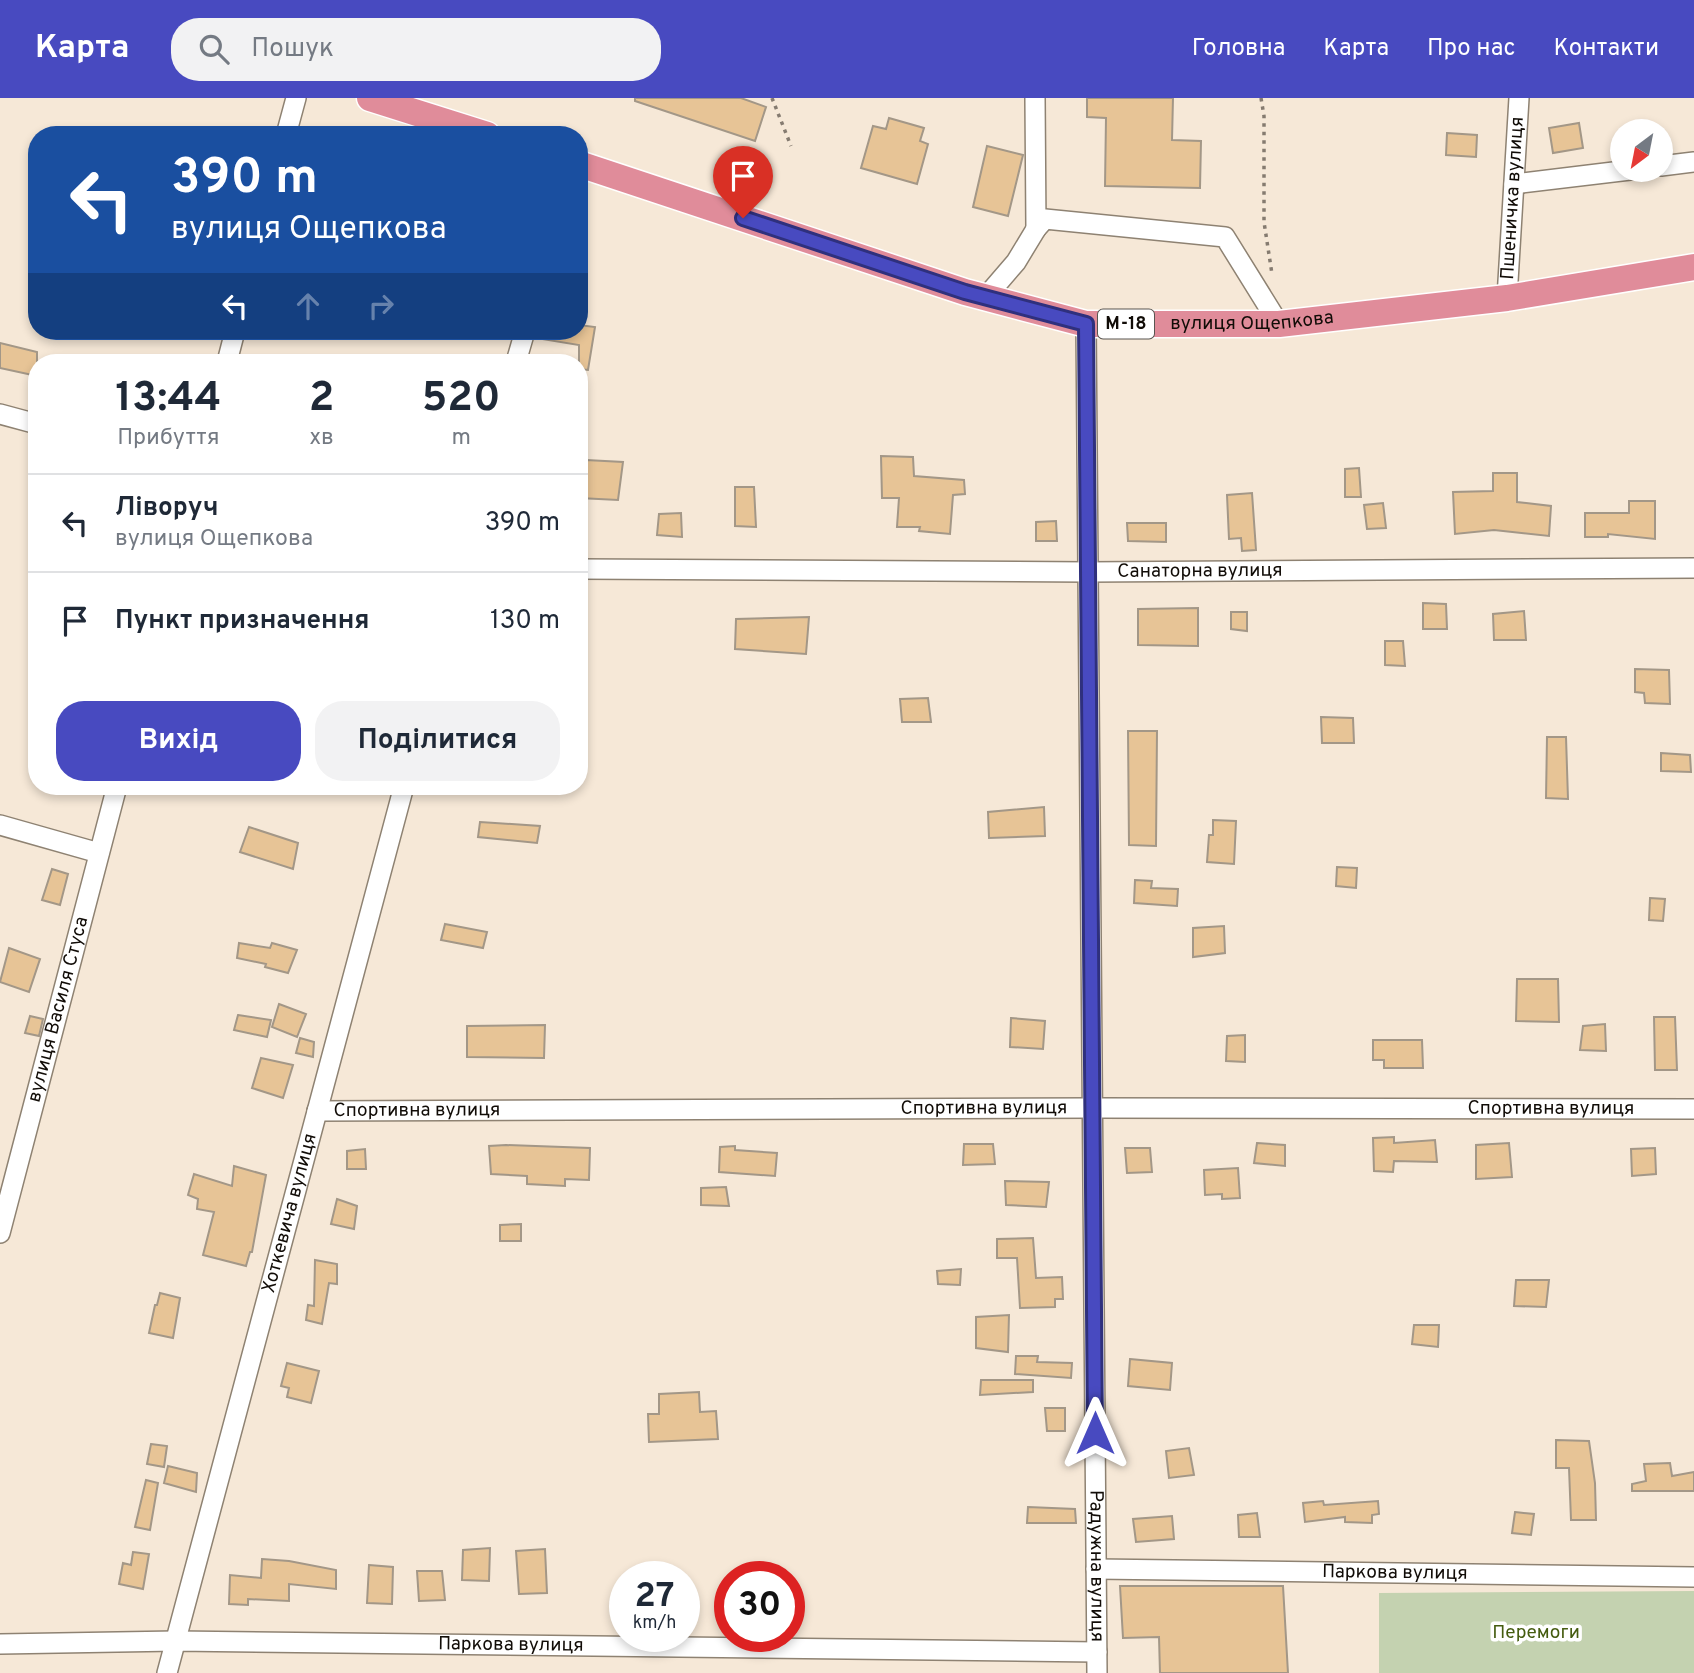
<!DOCTYPE html>
<html lang="uk">
<meta charset="utf-8">
<style>
:root{--surface:#fff;--page:#f2f2f3;--text:#1f2937;--muted:#747a83;--line:#e0e1e3;--accent:#484ac0}
body{margin:0;font-family:Overpass,sans-serif;background:var(--page);color:var(--text);height:100vh;display:flex;flex-direction:column;font-size:26px;white-space:nowrap}
*{box-sizing:border-box;margin:0}
p{font-size:23px;color:var(--muted)}
.icon{flex:none;width:38px;height:38px;fill:none;stroke:currentColor;stroke-width:2;stroke-linecap:round;stroke-linejoin:round}
.map{position:relative;flex:1;overflow:hidden}
.panel{position:absolute;left:28px;top:256px;width:560px;height:441px;display:flex;flex-direction:column;background:var(--surface);border-radius:28px;box-shadow:0 4px 10px #0003}
.panel>*{flex:none}
.hud{position:absolute;left:28px;top:28px;width:560px;height:214px;border-radius:28px;box-shadow:0 4px 10px #0003;background:#1a4fa0;color:#fff;overflow:hidden}
.needle{width:46px;rotate:212deg}
.fabs{position:absolute;left:1610px;top:21px;display:grid;gap:14px}
.fabs a{display:grid;place-items:center;width:63px;height:63px;border-radius:50%;background:var(--surface);box-shadow:0 4px 10px #0003;font-size:35px}
.speed{position:absolute;left:609px;top:1463px;display:flex;gap:14px;font-size:35px;font-weight:700;text-align:center}
.speed>*{display:grid;place-content:center;width:91px;height:91px;border-radius:50%;background:var(--surface);box-shadow:0 4px 10px #0003;line-height:1}
.speed small{font-size:18px;font-weight:400}
.speed .limit{border:10px solid #d22;background:#fff;color:#111}
.pin{position:absolute;display:grid;place-items:center;width:60px;height:60px;color:#fff;margin:-72px -30px;border-radius:50% 50% 50% 0;rotate:-45deg;box-shadow:0 0 7px #0007}
.pin .icon{rotate:45deg}
.me{position:absolute;width:77px;margin:-38px;rotate:0deg;stroke-linejoin:round;filter:drop-shadow(0 0 5px #0008)}
.turn{display:flex;align-items:center;gap:24px;height:147px;padding:0 28px;font-size:32px}
.turn .icon{width:91px;height:91px;stroke-width:2.5}
.turn b{display:block;font-size:49px;line-height:60px}
.lanes{display:flex;align-items:center;height:66px;padding:0 28px;background:#0003;justify-content:center;gap:35px;direction:ltr}
.lanes .off{opacity:.35}
.eta{display:flex;justify-content:space-evenly;align-items:center;height:119px;text-align:center}
.eta b{font-size:42px;font-weight:700;line-height:49px}
.primary-button{display:flex;gap:14px;margin-top:auto;padding:14px 28px}
.primary-button a{flex:1;height:80px;border-radius:28px;background:var(--accent);color:#fff;font-size:28px;font-weight:700;line-height:80px;text-align:center}
.primary-button a+a{background:var(--page);color:var(--text)}
ul{padding:0;list-style:none}
li{display:flex;align-items:center;gap:21px;height:98px;padding:0 28px;border-top:2px solid var(--line)}
li div{flex:1}
li b{display:block;font-size:26px}
li em{font-style:normal}
header{display:flex;align-items:center;gap:42px;box-sizing:border-box;height:98px;padding:0 35px;background:var(--accent);color:#fff}
header strong{font-size:33px}
nav{display:flex;gap:38px;margin-inline-start:auto;font-size:24px}
.search{width:490px;height:63px;background:var(--page);display:flex;align-items:center;gap:18px;box-sizing:border-box;padding:0 24px;border-radius:28px;color:var(--muted);font-size:26px}
.map>svg:first-child{display:block}
.green{fill:#c4d2b0}
.building{fill:#e7c496;stroke:#a39787;stroke-width:2}
.lines{fill:none;stroke-linecap:round;stroke-linejoin:round}
.minor-casing{stroke:#8e8272;stroke-width:22}
.highway-casing{stroke:#fff;stroke-width:29}
.path{stroke:#857b70;stroke-width:3.5;stroke-dasharray:3.5 5;stroke-linecap:butt}
.minor{stroke:#fff;stroke-width:19}
.highway{stroke:#e08c9a;stroke-width:26}
.route-casing{stroke:#2f307d;stroke-width:18}
.route{stroke:#484ac0;stroke-width:12}
.labels{text-anchor:middle;dominant-baseline:central;stroke-width:7;stroke-linejoin:round;paint-order:stroke}
.shield{fill:#fff;stroke:#585551;stroke-width:2}
.shield-label{font-size:18px;font-weight:bold;fill:#110c07}
.street-label{font-size:19px;fill:#110c07;stroke:#fff}
.park-label{font-size:19px;fill:#455c10;stroke:#fff}
</style>
<header>
<strong>Карта</strong>
<div class="search"><svg class="icon" aria-label="search" viewBox="0 0 24 24"><circle cx="10" cy="10" r="6"/><path d="M15 15l6 6"/></svg>Пошук</div>
<nav><a>Головна</a><a>Карта</a><a>Про нас</a><a>Контакти</a></nav>
</header>
<div class="map">
<svg width="1694" height="1575" viewBox="0 0 1694 1575">
<rect width="100%" height="100%" fill="#f6e8d7"/>
<!-- green -->
<path class="green" d="M 1694,1493 L 1694,1575 L 1379,1575 L 1379,1495 Z"/>
<!-- building -->
<path class="building" d="M 635,0 L 741,0 L 766,9 L 755,43 L 635,3 Z
M 1087,0 L 1173,0 L 1172,42 L 1201,43 L 1200,90 L 1105,88 L 1106,20 L 1087,19 Z
M 889,20 L 924,30 L 920,43 L 928,46 L 917,86 L 861,70 L 873,28 L 886,31 Z
M 1579,25 L 1583,50 L 1553,55 L 1549,30 Z
M 1447,35 L 1477,37 L 1476,59 L 1446,57 Z
M 987,48 L 1023,57 L 1008,118 L 973,109 Z
M 579,227 L 595,229 L 588,272 L 579,271 L 579,247 L 542,241 L 543,233 L 579,233 Z
M 0,245 L 37,254 L 37,278 L 0,270 Z
M 881,358 L 913,359 L 914,378 L 964,382 L 965,396 L 953,397 L 950,436 L 919,433 L 920,429 L 897,429 L 899,400 L 882,400 Z
M 586,362 L 623,364 L 618,402 L 579,400 L 579,380 L 585,380 Z
M 1359,370 L 1361,399 L 1345,399 L 1345,371 Z
M 1493,375 L 1517,375 L 1517,404 L 1551,408 L 1549,438 L 1494,432 L 1455,436 L 1453,394 L 1493,393 Z
M 735,389 L 754,389 L 756,429 L 735,428 Z
M 1252,395 L 1256,452 L 1242,453 L 1241,440 L 1229,441 L 1227,397 Z
M 1629,403 L 1655,403 L 1655,441 L 1608,436 L 1608,439 L 1585,439 L 1585,415 L 1629,415 Z
M 1383,405 L 1386,430 L 1367,431 L 1364,407 Z
M 681,415 L 682,439 L 657,437 L 659,416 Z
M 1056,423 L 1057,443 L 1036,443 L 1036,424 Z
M 1127,425 L 1166,425 L 1166,444 L 1128,443 Z
M 1423,505 L 1446,506 L 1447,531 L 1423,531 Z
M 1198,510 L 1198,548 L 1138,547 L 1138,511 Z
M 1524,513 L 1526,542 L 1494,542 L 1493,516 Z
M 1231,514 L 1247,514 L 1247,533 L 1231,531 Z
M 809,519 L 806,556 L 735,551 L 736,521 Z
M 1385,543 L 1403,543 L 1405,568 L 1385,567 Z
M 1635,571 L 1669,572 L 1670,606 L 1645,605 L 1644,595 L 1635,594 Z
M 928,600 L 931,624 L 902,624 L 900,601 Z
M 1321,619 L 1353,620 L 1354,645 L 1322,645 Z
M 1128,633 L 1157,633 L 1156,748 L 1129,747 Z
M 1547,639 L 1566,639 L 1568,701 L 1546,700 Z
M 1661,655 L 1690,657 L 1691,674 L 1661,673 Z
M 1044,709 L 1045,738 L 989,740 L 988,714 Z
M 1213,722 L 1236,723 L 1234,766 L 1207,764 L 1209,737 L 1213,737 Z
M 480,724 L 540,728 L 537,745 L 478,739 Z
M 249,729 L 298,745 L 293,771 L 240,754 Z
M 1337,769 L 1357,770 L 1356,790 L 1336,788 Z
M 52,771 L 68,776 L 60,807 L 42,802 Z
M 1135,782 L 1152,783 L 1151,790 L 1178,791 L 1177,808 L 1134,805 Z
M 1650,800 L 1665,801 L 1663,823 L 1649,822 Z
M 445,826 L 487,834 L 483,850 L 441,842 Z
M 1224,828 L 1225,855 L 1193,859 L 1193,830 Z
M 239,845 L 270,850 L 272,845 L 297,852 L 288,875 L 265,869 L 266,866 L 237,860 Z
M 9,850 L 40,861 L 29,894 L 0,884 Z
M 1517,881 L 1558,881 L 1559,924 L 1516,923 Z
M 279,906 L 306,916 L 297,939 L 272,929 Z
M 238,917 L 271,922 L 267,939 L 234,932 Z
M 30,918 L 43,921 L 39,938 L 25,935 Z
M 1654,919 L 1675,919 L 1677,972 L 1655,972 Z
M 1011,920 L 1045,923 L 1043,951 L 1010,949 Z
M 1605,926 L 1606,953 L 1580,952 L 1583,928 Z
M 545,927 L 544,960 L 467,959 L 467,928 Z
M 1245,937 L 1245,964 L 1226,963 L 1227,938 Z
M 300,940 L 314,944 L 313,959 L 296,955 Z
M 1373,942 L 1422,942 L 1423,970 L 1384,970 L 1384,962 L 1373,962 Z
M 261,960 L 293,967 L 283,1000 L 252,990 Z
M 1394,1039 L 1394,1045 L 1435,1042 L 1437,1064 L 1394,1063 L 1393,1074 L 1374,1073 L 1373,1040 Z
M 1257,1045 L 1285,1047 L 1285,1068 L 1254,1065 Z
M 1509,1045 L 1512,1079 L 1476,1081 L 1476,1047 Z
M 964,1046 L 993,1046 L 995,1066 L 963,1067 Z
M 506,1047 L 590,1050 L 589,1082 L 565,1081 L 565,1088 L 527,1086 L 527,1078 L 491,1076 L 489,1048 Z
M 735,1048 L 735,1052 L 777,1055 L 775,1078 L 719,1074 L 720,1049 Z
M 1125,1050 L 1150,1050 L 1152,1074 L 1127,1075 Z
M 1655,1050 L 1656,1076 L 1632,1078 L 1631,1051 Z
M 365,1051 L 366,1071 L 347,1071 L 347,1053 Z
M 234,1068 L 266,1077 L 252,1154 L 250,1154 L 246,1168 L 203,1157 L 214,1114 L 197,1111 L 198,1101 L 188,1097 L 194,1076 L 232,1088 Z
M 1238,1070 L 1240,1100 L 1222,1101 L 1222,1096 L 1205,1097 L 1204,1072 Z
M 1005,1083 L 1049,1084 L 1046,1109 L 1006,1107 Z
M 726,1089 L 729,1108 L 701,1107 L 701,1090 Z
M 337,1101 L 357,1108 L 354,1131 L 331,1126 Z
M 521,1126 L 521,1143 L 500,1143 L 500,1127 Z
M 1033,1140 L 1036,1180 L 1062,1179 L 1063,1201 L 1055,1201 L 1055,1209 L 1020,1210 L 1017,1160 L 997,1160 L 997,1141 Z
M 315,1162 L 337,1166 L 337,1186 L 329,1185 L 322,1226 L 306,1222 L 308,1207 L 314,1208 Z
M 961,1171 L 960,1187 L 938,1186 L 937,1173 Z
M 1516,1182 L 1549,1182 L 1546,1209 L 1514,1208 Z
M 160,1195 L 180,1200 L 173,1240 L 149,1235 L 155,1207 L 157,1207 Z
M 1009,1217 L 1008,1254 L 976,1250 L 976,1219 Z
M 1414,1227 L 1439,1227 L 1438,1249 L 1412,1246 Z
M 1016,1258 L 1038,1258 L 1037,1264 L 1072,1265 L 1071,1280 L 1015,1276 Z
M 1130,1261 L 1172,1265 L 1170,1292 L 1128,1288 Z
M 287,1265 L 319,1273 L 311,1305 L 287,1299 L 289,1290 L 281,1288 Z
M 981,1282 L 1033,1282 L 1033,1294 L 980,1297 Z
M 699,1294 L 700,1314 L 716,1313 L 718,1341 L 649,1344 L 648,1316 L 659,1316 L 659,1296 Z
M 1045,1310 L 1065,1310 L 1065,1333 L 1047,1333 Z
M 1556,1342 L 1589,1343 L 1595,1385 L 1596,1422 L 1571,1422 L 1569,1370 L 1556,1370 Z
M 151,1346 L 167,1348 L 164,1369 L 147,1366 Z
M 1189,1350 L 1194,1377 L 1169,1380 L 1166,1353 Z
M 1670,1365 L 1672,1378 L 1694,1374 L 1694,1393 L 1632,1393 L 1632,1386 L 1646,1383 L 1644,1366 Z
M 168,1368 L 197,1375 L 196,1394 L 164,1385 Z
M 146,1382 L 158,1385 L 150,1432 L 135,1429 Z
M 1323,1403 L 1324,1407 L 1378,1403 L 1379,1416 L 1372,1417 L 1372,1425 L 1345,1424 L 1345,1419 L 1305,1424 L 1303,1405 Z
M 1028,1409 L 1075,1411 L 1076,1425 L 1027,1425 Z
M 1515,1414 L 1534,1416 L 1531,1437 L 1512,1435 Z
M 1257,1415 L 1260,1439 L 1239,1439 L 1238,1417 Z
M 1172,1418 L 1174,1441 L 1136,1444 L 1133,1421 Z
M 490,1450 L 489,1483 L 462,1482 L 463,1452 Z
M 545,1451 L 547,1495 L 519,1496 L 516,1453 Z
M 133,1454 L 149,1456 L 143,1491 L 119,1486 L 123,1465 L 131,1467 Z
M 262,1461 L 289,1463 L 336,1472 L 336,1491 L 289,1486 L 289,1503 L 248,1501 L 248,1507 L 229,1506 L 230,1477 L 261,1480 Z
M 369,1467 L 393,1469 L 392,1506 L 367,1505 Z
M 417,1473 L 442,1473 L 445,1502 L 419,1503 Z
M 1120,1488 L 1283,1488 L 1288,1575 L 1160,1575 L 1159,1539 L 1123,1540 Z"/>
<g class="lines">
<defs>
<g id="minor">
<path d="M 1035,0 L 1036,131"/>
<path d="M 286,37 L 296,0"/>
<path d="M 1661,68 L 1694,64"/>
<path d="M 1514,86 L 1630,72"/>
<path d="M 985,200 L 1016,164 L 1036,131 L 1045,121 L 1225,139 L 1279,226"/>
<path id="s1" d="M 1507,200 L 1519,0"/>
<path id="s2" d="M 1086,226 L 1097,1575"/>
<path d="M 227,264 L 235,233"/>
<path d="M 516,264 L 525,233"/>
<path d="M 0,316 L 37,326"/>
<path id="s3" d="M 579,471 L 1088,474 L 1694,470"/>
<path d="M 0,727 L 99,755"/>
<path id="s4" d="M 317,1013 L 1092,1010 L 1694,1011"/>
<path id="s5" d="M 0,1135 L 117,688"/>
<path id="s6" d="M 1096,1471 L 1694,1479"/>
<path id="s7" d="M 0,1546 L 176,1543 L 1097,1554"/>
<path id="s8" d="M 167,1575 L 404,688"/>
</g>
<g id="highway">
<path d="M 370,0 L 487,37"/>
<path id="s9" d="M 579,66 L 965,194 L 1086,226 L 1279,226 L 1507,200 L 1694,169"/>
</g>
</defs>
<!-- minor casing -->
<use href="#minor" class="minor-casing"/>
<!-- highway casing -->
<use href="#highway" class="highway-casing"/>
<!-- path -->
<path class="path" d="M 772,0 L 791,48
M 1261,0 L 1264,18 L 1264,124 L 1272,176"/>
<!-- minor -->
<use href="#minor" class="minor"/>
<!-- highway -->
<use href="#highway" class="highway"/>
</g>
<g class="lines">
<defs>
<path id="route" d="M 743,120 L 965,194 L 1086,226 L 1095,1335"/>
</defs>
<!-- route casing -->
<use href="#route" class="route-casing"/>
<!-- route -->
<use href="#route" class="route"/>
</g>
<g class="labels">
<!-- shield labels -->
<rect class="shield" x="1098" y="211.5" width="56" height="29" rx="5"/>
<g class="shield-label">
<text x="1126" y="226">М-18</text>
</g>
<!-- street labels -->
<g class="street-label">
<text stroke="none"><textPath href="#s1" startOffset="100">Пшеничка вулиця</textPath></text>
<text stroke="none"><textPath href="#s9" startOffset="698">вулиця Ощепкова</textPath></text>
<text stroke="none"><textPath href="#s3" startOffset="621">Санаторна вулиця</textPath></text>
<text stroke="none"><textPath href="#s5" startOffset="231">вулиця Василя Стуса</textPath></text>
<text stroke="none"><textPath href="#s4" startOffset="667">Спортивна вулиця</textPath></text>
<text stroke="none"><textPath href="#s4" startOffset="1234">Спортивна вулиця</textPath></text>
<text stroke="none"><textPath href="#s4" startOffset="100">Спортивна вулиця</textPath></text>
<text stroke="none"><textPath href="#s8" startOffset="476">Хоткевича вулиця</textPath></text>
<text stroke="none"><textPath href="#s2" startOffset="1242">Радужна вулиця</textPath></text>
<text stroke="none"><textPath href="#s6" startOffset="299">Паркова вулиця</textPath></text>
<text stroke="none"><textPath href="#s7" startOffset="511">Паркова вулиця</textPath></text>
</g>
<!-- park labels -->
<g class="park-label">
<text x="1536" y="1535">Перемоги</text>
</g>
</g>
</svg>
<div class="fabs">
<a><svg class="needle" viewBox="-14 -14 28 28"><path d="M0-13l5 13h-10z" fill="#e53935"/><path d="M0 13l5-13h-10z" fill="#747a83"/></svg></a>
</div>
<div class="speed"><div>27<small>km/h</small></div><div class="limit">30</div></div>
<div class="pin" style="left:743px;top:120px;background:#d93025"><svg class="icon" aria-label="arrive" viewBox="0 0 24 24"><path d="M6 21V4h12l-3 4 3 4H6"/></svg></div>
<svg class="me" style="left:1095px;top:1335px" viewBox="-20 -20 40 40"><path d="M0-17L14 15 0 8-14 15z" fill="#484ac0" stroke="#fff" stroke-width="4"/></svg>
<div class="hud">
<div class="turn"><svg class="icon" aria-label="left" viewBox="0 0 24 24"><path d="M17 20v-9H6M10 6l-5 5 5 5"/></svg><div><b>390 m</b>вулиця Ощепкова</div></div>
<div class="lanes"><svg class="icon" aria-label="left" viewBox="0 0 24 24"><path d="M17 20v-9H6M10 6l-5 5 5 5"/></svg><svg class="icon off" aria-label="ahead" viewBox="0 0 24 24"><path d="M12 20V5M6 11l6-6 6 6"/></svg><svg class="icon off" aria-label="right" viewBox="0 0 24 24"><path d="M7 20v-9h11M14 6l5 5-5 5"/></svg></div>
</div>
<section class="panel">
<div class="eta">
<div><b>13:44</b><p>Прибуття</p></div>
<div><b>2</b><p>хв</p></div>
<div><b>520</b><p>m</p></div>
</div>
<ul>
<li><svg class="icon" aria-label="left" viewBox="0 0 24 24"><path d="M17 20v-9H6M10 6l-5 5 5 5"/></svg><div><b>Ліворуч</b><p>вулиця Ощепкова</p></div><em>390 m</em></li>
<li><svg class="icon" aria-label="arrive" viewBox="0 0 24 24"><path d="M6 21V4h12l-3 4 3 4H6"/></svg><div><b>Пункт призначення</b></div><em>130 m</em></li>
</ul>
<div class="primary-button"><a>Вихід</a><a>Поділитися</a></div>
</section>
</div>
